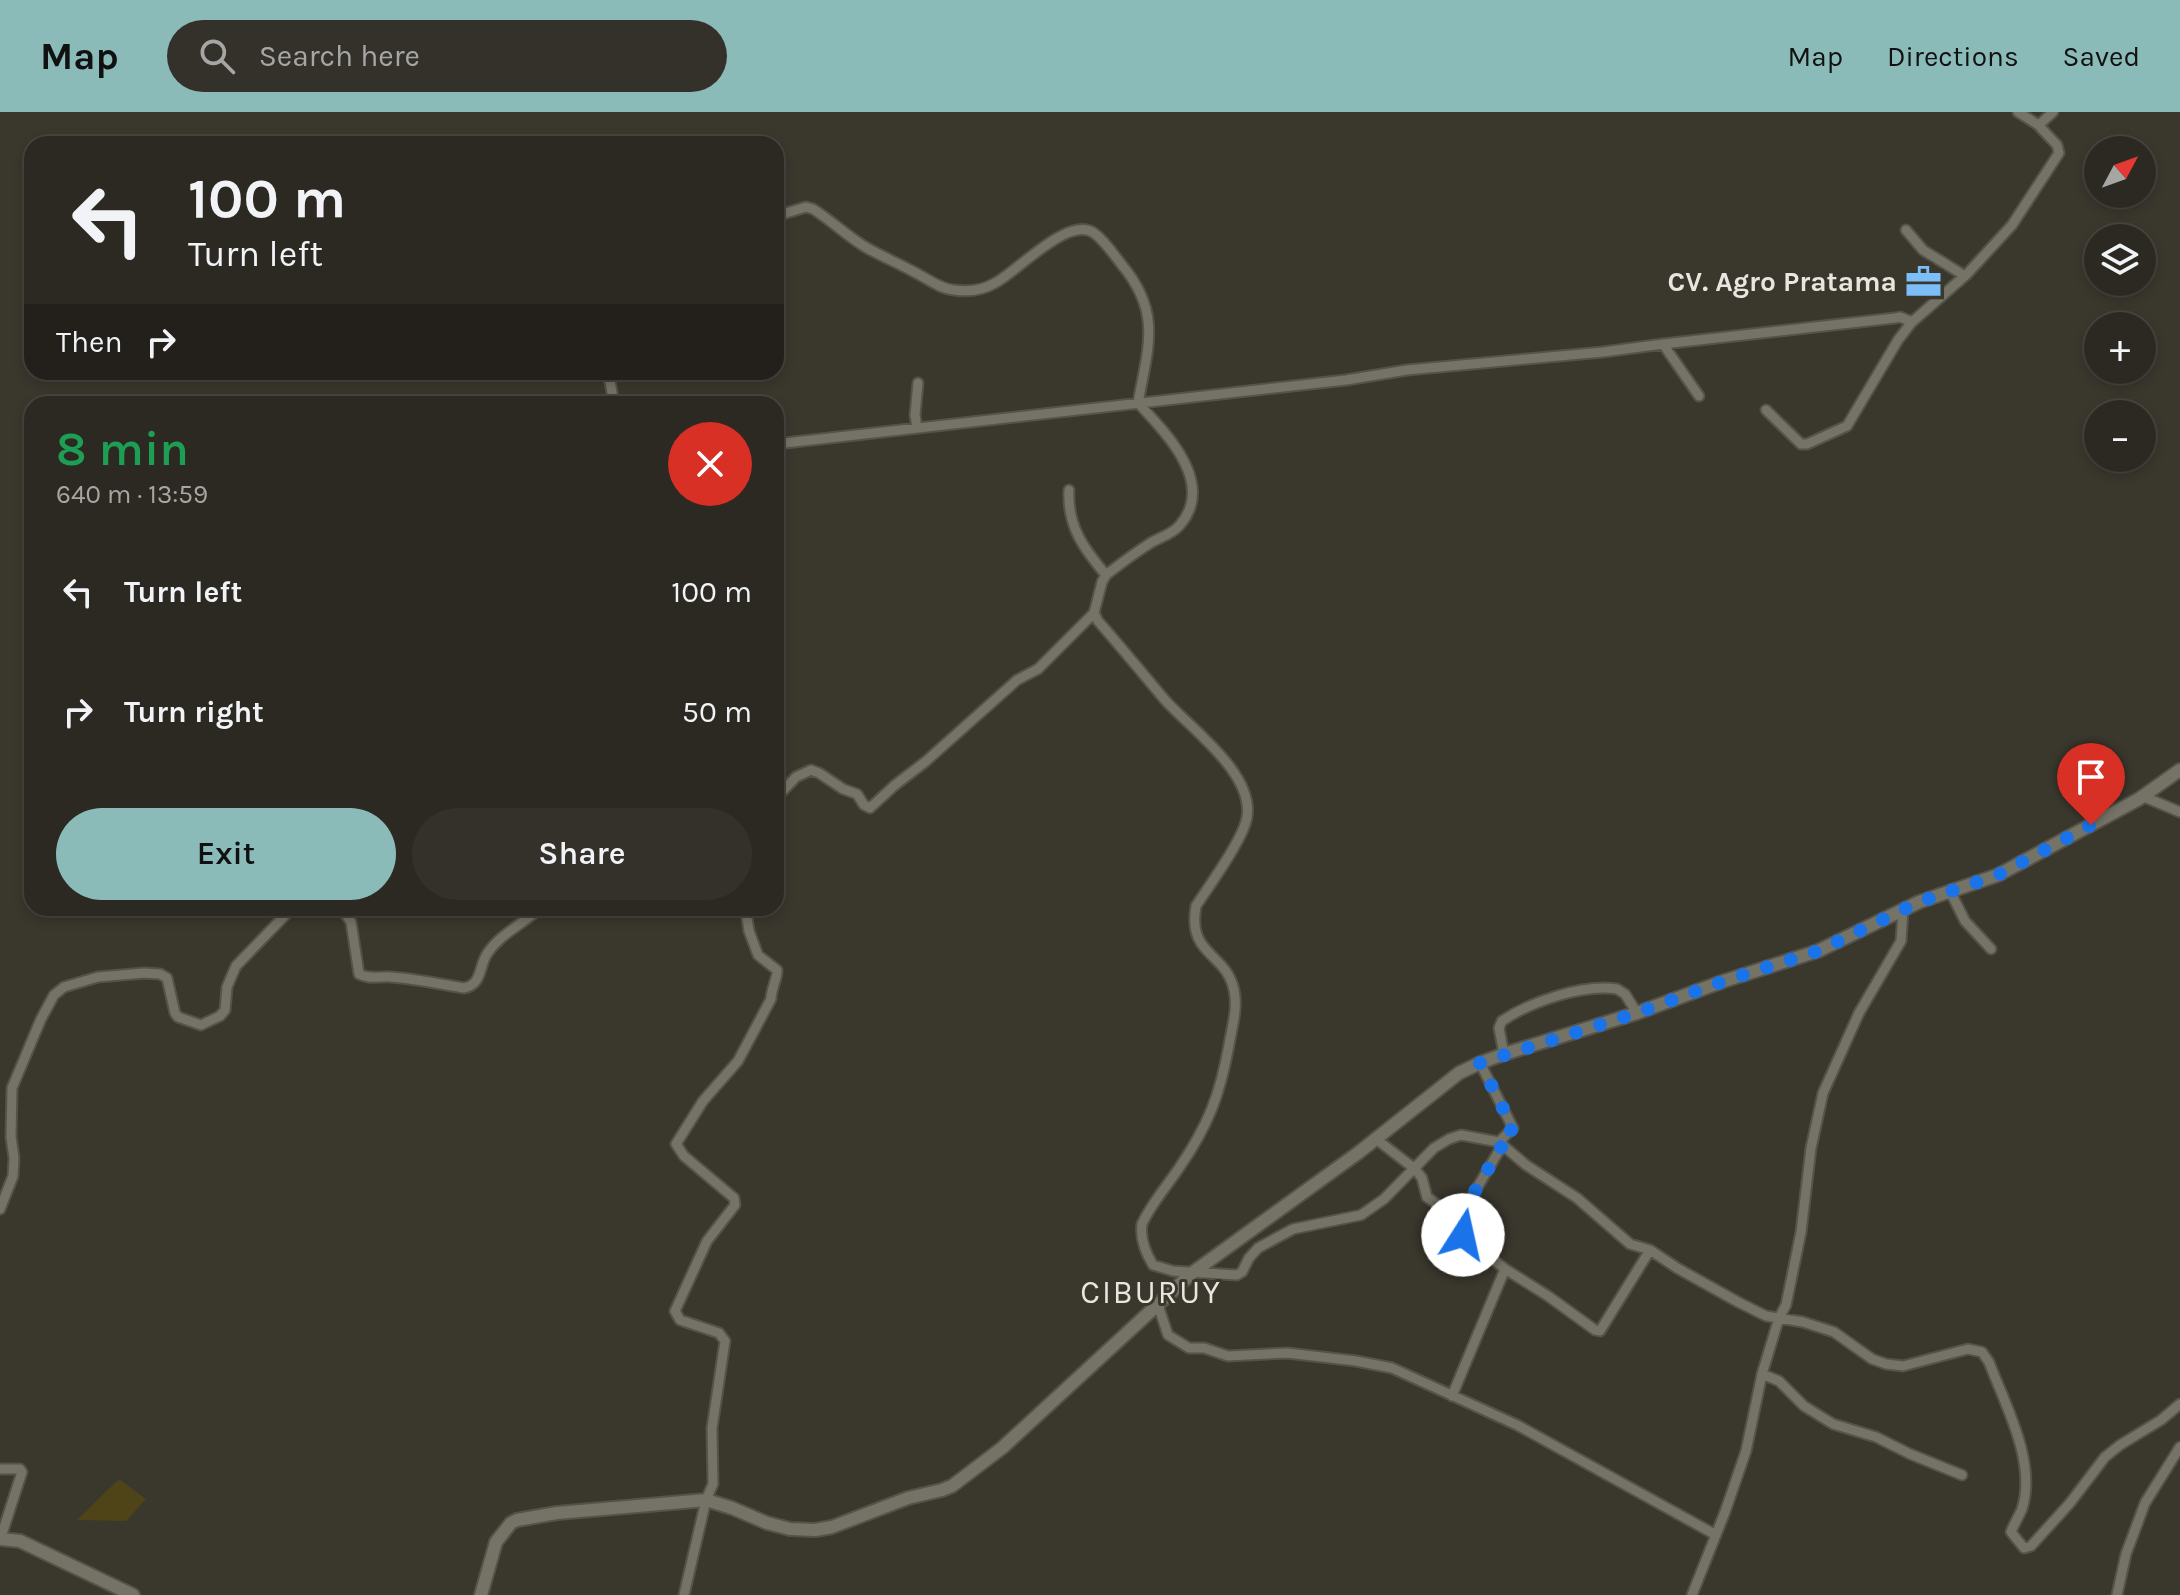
<!DOCTYPE html>
<meta charset="utf-8">
<style>
:root{--surface:#2c2922;--page:#34312a;--text:#f1f3f6;--muted:#a6a6a5;--line:#484540;--accent:#8bbbb9}
body{margin:0;font-family:Karla,sans-serif;background:var(--page);color:var(--text);height:100vh;display:flex;flex-direction:column;font-size:30px;white-space:nowrap}
*{box-sizing:border-box;margin:0}
p{font-size:26px;color:var(--muted)}
.icon{flex:none;width:44px;height:44px;fill:none;stroke:currentColor;stroke-width:2;stroke-linecap:round;stroke-linejoin:round}
.map{position:relative;flex:1;overflow:hidden}
.sheet{position:absolute;left:24px;top:284px;width:760px;height:520px;display:flex;flex-direction:column;background:var(--surface);border-radius:24px;box-shadow:0 4px 12px #0003,0 0 0 2px var(--line)}
.sheet>*{flex:none}
.banner{position:absolute;left:24px;top:24px;width:760px;height:244px;border-radius:24px;box-shadow:0 4px 12px #0003,0 0 0 2px var(--line);background:#2c2922;color:var(--text);overflow:hidden}
.needle{width:52px;rotate:49deg}
.buttons{position:absolute;left:2084px;top:24px;display:grid;gap:16px}
.buttons a{display:grid;place-items:center;width:72px;height:72px;border-radius:50%;background:var(--surface);box-shadow:0 4px 12px #0003,0 0 0 2px var(--line);font-size:40px}
.pin{position:absolute;display:grid;place-items:center;width:68px;height:68px;color:#fff;margin:-82px -34px;border-radius:50% 50% 50% 0;rotate:-45deg;box-shadow:0 0 8px #0007}
.pin .icon{rotate:45deg}
.me{position:absolute;width:88px;margin:-44px;rotate:10deg;stroke-linejoin:round;filter:drop-shadow(0 0 6px #0008)}
.turn{display:flex;align-items:center;gap:28px;height:168px;padding:0 32px;font-size:36px}
.turn .icon{width:104px;height:104px;stroke-width:2.5}
.turn b{display:block;font-size:56px;line-height:68px}
.then{display:flex;align-items:center;height:76px;padding:0 32px;background:#0003;gap:16px;font-size:30px}
.round{display:grid;place-items:center;flex:none;width:84px;height:84px;border-radius:42px;background:var(--page)}
.summary{display:flex;align-items:center;justify-content:space-between;height:136px;padding:0 32px}
h1{font-size:48px;font-weight:600;line-height:60px;color:#1e9e55}
.button{display:flex;gap:16px;margin-top:auto;padding:16px 32px}
.button a{flex:1;height:92px;border-radius:48px;background:var(--accent);color:#111;font-size:32px;font-weight:600;line-height:92px;text-align:center}
.button a+a{background:var(--page);color:var(--text)}
ul{padding:0;list-style:none}
li{display:flex;align-items:center;gap:24px;height:120px;padding:0 32px}
li div{flex:1}
li b{display:block;font-size:30px}
li em{font-style:normal}
header{display:flex;align-items:center;gap:48px;box-sizing:border-box;height:112px;padding:0 40px;background:var(--accent);color:#111}
header strong{font-size:38px}
nav{display:flex;gap:44px;margin-inline-start:auto;font-size:28px}
.search{width:560px;height:72px;background:var(--page);display:flex;align-items:center;gap:20px;box-sizing:border-box;padding:0 28px;border-radius:44px;color:var(--muted);font-size:30px}
.map>svg:first-child{display:block}
.green{fill:#4f4417}
.lines{fill:none;stroke-linecap:round;stroke-linejoin:round}
.minor-casing{stroke:#54534a;stroke-width:13}
.tertiary-casing{stroke:#54534a;stroke-width:16}
.minor{stroke:#757266;stroke-width:9}
.tertiary{stroke:#757266;stroke-width:12}
.route{stroke:#1a73e8;stroke-width:14;stroke-dasharray:0 25.2}
.labels{text-anchor:middle;dominant-baseline:central;stroke-width:6;stroke-linejoin:round;paint-order:stroke}
.poi-label{font-size:28px;font-weight:bold;fill:#e7e6df;stroke:#3a372d;text-anchor:end}
.quarter-label{font-size:32px;letter-spacing:2px;fill:#e7e6df;stroke:#3a372d}
</style>
<header>
<strong>Map</strong>
<div class="search"><svg class="icon" aria-label="search" viewBox="0 0 24 24"><circle cx="10" cy="10" r="6"/><path d="M15 15l6 6"/></svg>Search here</div>
<nav><a>Map</a><a>Directions</a><a>Saved</a></nav>
</header>
<div class="map">
<svg width="2180" height="1483" viewBox="0 0 2180 1483">
<rect width="100%" height="100%" fill="#3a372d"/>
<!-- green -->
<path class="green" d="M 119,1367 L 146,1387 L 126,1409 L 77,1408 Z"/>
<g class="lines">
<defs>
<path id="minor" d="M 2018,0 L 2040,14
M 776,104 L 806,95 L 813,97 C 832,109 848,125 867,136 C 883,145 900,152 916,161 C 928,167 940,177 954,178 C 968,180 983,178 995,171 C 1017,160 1068,103 1094,121 C 1105,129 1114,143 1122,153 C 1162,201 1148,235 1138,291 C 1166,321 1217,372 1179,414 C 1172,422 1161,425 1152,430 C 1136,440 1120,452 1106,463 L 1102,470 L 1094,501 L 1098,509 C 1121,535 1143,562 1165,588 C 1191,617 1254,661 1247,705 C 1244,726 1209,774 1196,794 C 1187,844 1226,840 1234,878 C 1238,896 1232,915 1229,933 C 1220,983 1208,1014 1179,1056 C 1167,1074 1151,1092 1142,1112 C 1140,1126 1145,1140 1153,1153 L 1173,1159 L 1237,1163 L 1242,1160 L 1249,1146 L 1258,1136 L 1293,1117 L 1361,1103 L 1384,1087 L 1434,1036 L 1449,1027 L 1461,1023 L 1499,1030
M 1906,118 L 1923,138 L 1965,164
M 1663,232 L 1895,206 L 1900,205 L 1912,210
M 603,260 L 610,269 L 614,292
M 1766,298 L 1801,332 L 1807,332 L 1847,314 L 1898,228 L 1912,210 L 1967,162 L 2012,113 L 2059,41 L 2057,33 L 2040,15 L 2041,11 L 2053,0
M 917,316 L 915,303 L 918,271
M 776,332 L 1346,268 L 1407,258 L 1603,240 L 1663,232 L 1699,284
M 1069,378 C 1067,414 1084,437 1106,463
M 2142,684 L 2180,700
M 776,686 L 796,665 L 811,658 L 819,661 L 843,677 L 857,682 L 864,693 L 870,696 L 895,673 L 925,650 L 1017,568 L 1038,557 L 1094,501
M 1950,779 L 1965,809 L 1991,837
M 341,796 L 351,810 L 359,862 C 370,868 380,864 391,865 C 416,867 440,872 464,876 C 482,873 479,854 487,842 C 500,822 523,812 540,796
M 1504,942 L 1499,916 L 1502,909 C 1530,890 1582,872 1617,877 L 1625,882 L 1637,901
M 1480,951 L 1513,1016 L 1499,1030 L 1526,1053 L 1577,1086 L 1630,1132 L 1650,1138 L 1677,1156 L 1738,1190 L 1766,1204 L 1803,1210 L 1834,1220 L 1872,1247 L 1886,1252 L 1903,1254 L 1968,1237 L 1982,1240 L 1989,1250 C 2005,1293 2037,1350 2022,1397 C 2019,1404 2014,1412 2011,1420 L 2024,1436 L 2031,1434 L 2070,1391 L 2105,1345 L 2120,1333 L 2161,1308 L 2180,1292
M 1376,1027 L 1415,1057 L 1422,1066 L 1427,1085 L 1461,1110 L 1463,1123 L 1505,1157 L 1452,1284
M 0,1097 L 13,1064 L 14,1046 L 11,1025 L 12,976 L 41,907 L 54,883 L 64,875 L 98,865 L 144,861 L 160,862 L 167,866 L 175,901 L 178,905 L 201,913 L 220,904 L 225,898 L 227,875 L 236,854 L 292,796
M 1458,1108 L 1503,1032
M 1505,1157 L 1548,1184 L 1595,1218 L 1600,1219 L 1650,1138
M 1158,1193 L 1168,1223 L 1189,1236 L 1204,1236 L 1228,1244 L 1287,1241 L 1356,1249 L 1392,1256 L 1517,1313 L 1716,1423
M 1762,1262 L 1779,1269 L 1804,1294 L 1833,1312 L 1876,1325 L 1910,1342 L 1962,1363
M 0,1357 L 20,1357 L 22,1360 L 0,1428
M 684,1483 L 706,1388 L 713,1372 L 712,1316 L 725,1229 L 719,1221 L 680,1208 L 675,1199 L 707,1129 L 735,1093 L 734,1086 L 684,1044 L 676,1032 L 703,989 L 738,949 L 771,887 C 771,877 778,865 777,858 L 758,843 L 749,819 L 747,806 L 750,796
M 1692,1483 L 1725,1400 L 1746,1339 L 1762,1262 L 1779,1206 L 1786,1193 L 1801,1120 L 1811,1036 L 1823,981 L 1859,901 L 1901,829 L 1903,799
M 2117,1483 L 2126,1442 L 2145,1391 L 2180,1335"/>
<path id="tertiary" d="M 0,1427 L 20,1429 L 133,1483
M 481,1483 L 496,1430 L 511,1411 L 517,1408 L 557,1401 L 706,1388 L 732,1396 L 767,1411 L 790,1417 L 815,1418 L 832,1415 L 908,1386 L 942,1378 L 952,1374 L 1002,1336 L 1192,1161 L 1358,1041 L 1459,961 L 1480,951 L 1504,942 L 1637,901 L 1724,869 L 1818,839 L 1919,790 L 1998,763 L 2139,687 L 2180,658"/>
</defs>
<!-- minor casing -->
<use href="#minor" class="minor-casing"/>
<!-- tertiary casing -->
<use href="#tertiary" class="tertiary-casing"/>
<!-- minor -->
<use href="#minor" class="minor"/>
<!-- tertiary -->
<use href="#tertiary" class="tertiary"/>
</g>
<g class="lines">
<!-- route -->
<path class="route" d="M 1463,1123 L 1461,1112 L 1458,1108 L 1503,1032 L 1499,1030 L 1513,1016 L 1480,951 L 1637,901 L 1724,869 L 1818,839 L 1919,790 L 1998,763 L 2091,713"/>
</g>
<!-- icons -->
<defs>
<symbol id="office-bare" viewBox="-9 -9 18 18"><path d="M-6-3h4V-5.5h4V-3h4V5H-6ZM-1-4.5V-3h2v-1.5ZM-6 0V1H6V0Z" fill="#7bbef8" stroke="#3a372d" stroke-width="2.5" paint-order="stroke"/></symbol>
</defs>
<g fill-rule="evenodd">
<use href="#office-bare" x="1898" y="144" width="51" height="51"/>
</g>
<g class="labels">
<!-- poi labels -->
<g class="poi-label">
<text x="1897" y="169">CV. Agro Pratama</text>
</g>
<!-- quarter labels -->
<g class="quarter-label">
<text x="1151" y="1180">CIBURUY</text>
</g>
</g>
</svg>
<div class="buttons">
<a><svg class="needle" viewBox="-14 -14 28 28"><path d="M0-13l5 13h-10z" fill="#e53935"/><path d="M0 13l5-13h-10z" fill="#a6a6a5"/></svg></a>
<a><svg class="icon" aria-label="layers" viewBox="0 0 24 24"><path d="M12 4l9 5-9 5-9-5zM3 14l9 5 9-5"/></svg></a>
<a>+</a>
<a>−</a>
</div>
<div class="pin" style="left:2091px;top:713px;background:#d93025"><svg class="icon" aria-label="arrive" viewBox="0 0 24 24"><path d="M6 21V4h12l-3 4 3 4H6"/></svg></div>
<svg class="me" style="left:1463px;top:1123px" viewBox="-20 -20 40 40"><circle r="19" fill="#fff"/><path d="M0-13L10 11 0 6-10 11z" fill="#1a73e8"/></svg>
<div class="banner">
<div class="turn"><svg class="icon" aria-label="left" viewBox="0 0 24 24"><path d="M17 20v-9H6M10 6l-5 5 5 5"/></svg><div><b>100 m</b>Turn left</div></div>
<div class="then">Then<svg class="icon" aria-label="right" viewBox="0 0 24 24"><path d="M7 20v-9h11M14 6l5 5-5 5"/></svg></div>
</div>
<section class="sheet">
<div class="summary"><div><h1>8 min</h1><p>640 m · 13:59</p></div><a class="round" style="background:#d93025;color:#fff"><svg class="icon" aria-label="close" viewBox="0 0 24 24"><path d="M6 6l12 12M18 6L6 18"/></svg></a></div>
<ul>
<li><svg class="icon" aria-label="left" viewBox="0 0 24 24"><path d="M17 20v-9H6M10 6l-5 5 5 5"/></svg><div><b>Turn left</b></div><em>100 m</em></li>
<li><svg class="icon" aria-label="right" viewBox="0 0 24 24"><path d="M7 20v-9h11M14 6l5 5-5 5"/></svg><div><b>Turn right</b></div><em>50 m</em></li>
</ul>
<div class="button"><a>Exit</a><a>Share</a></div>
</section>
</div>
